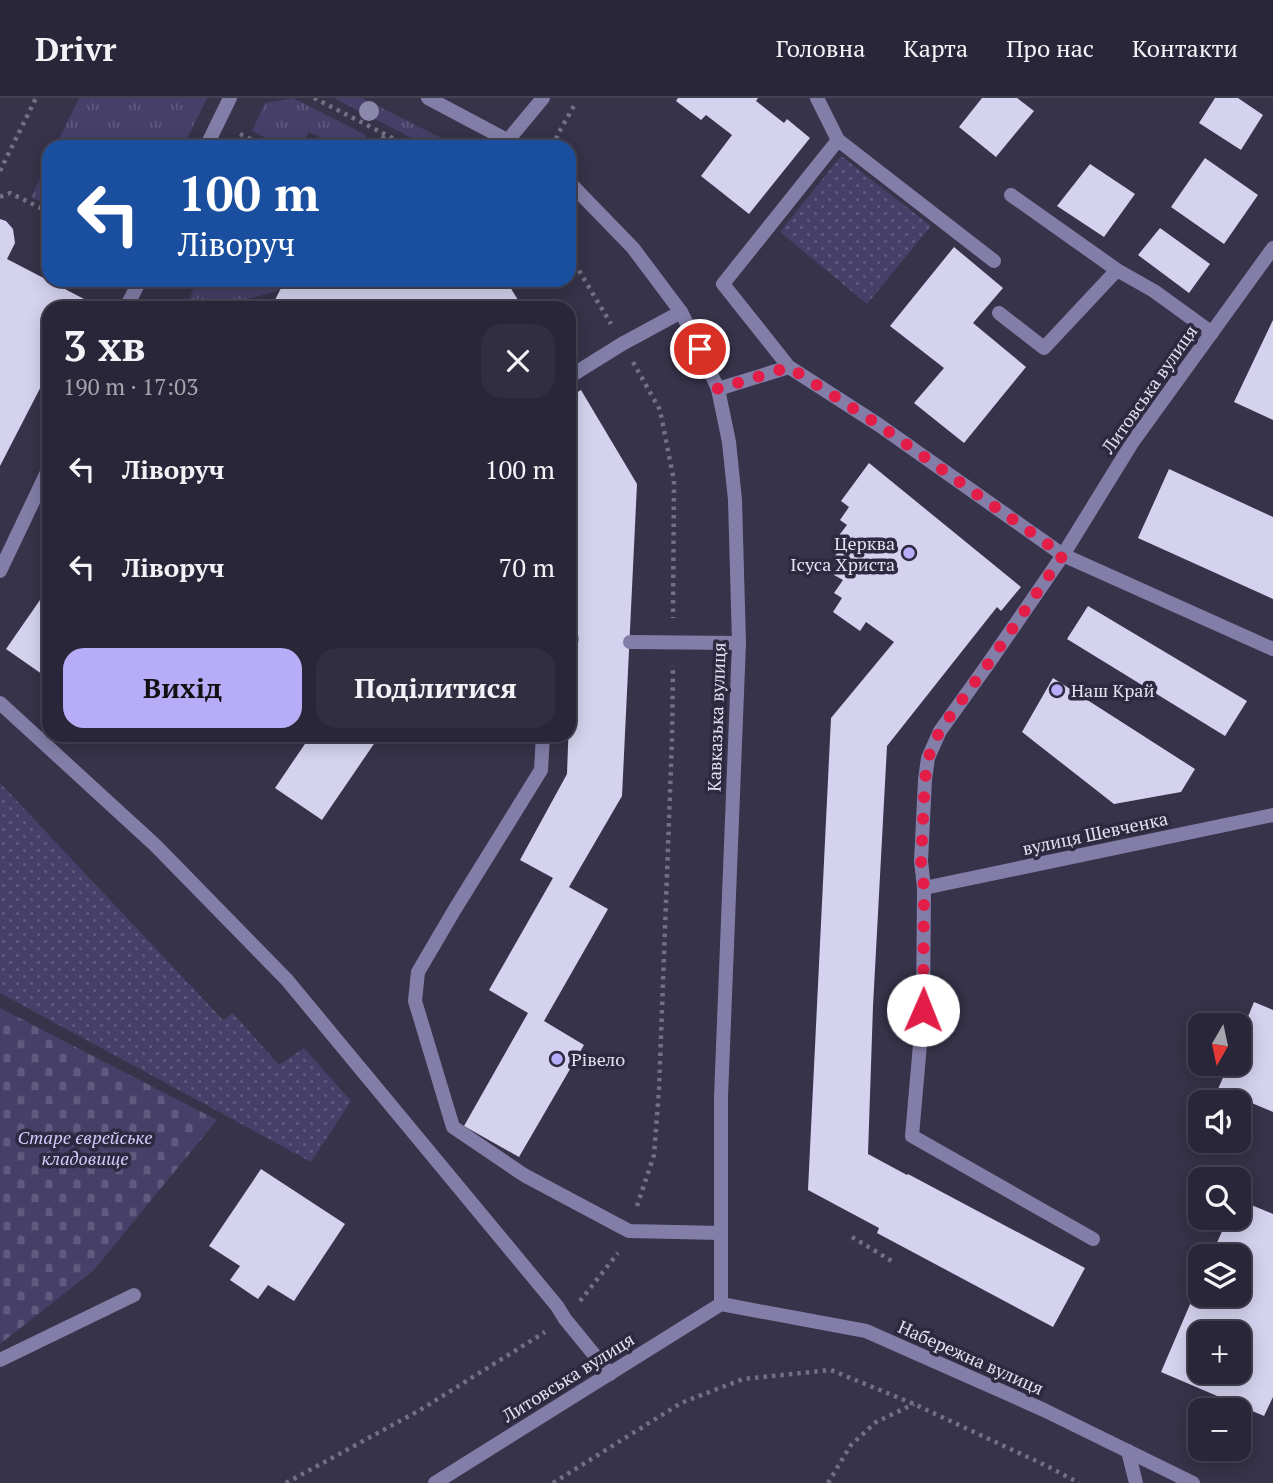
<!DOCTYPE html>
<html lang="uk">
<meta charset="utf-8">
<style>
:root{--surface:#282638;--page:#302e40;--text:#f1f3f6;--muted:#a5a5ae;--line:#444353;--accent:#b6acf8}
body{margin:0;font-family:"PT Serif",serif;background:var(--page);color:var(--text);height:100vh;display:flex;flex-direction:column;font-size:26px;white-space:nowrap}
*{box-sizing:border-box;margin:0}
p{font-size:23px;color:var(--muted)}
.icon{flex:none;width:38px;height:38px;fill:none;stroke:currentColor;stroke-width:2;stroke-linecap:round;stroke-linejoin:round}
.map{position:relative;flex:1;overflow:hidden}
.side{position:absolute;left:42px;top:203px;width:534px;height:441px;display:flex;flex-direction:column;background:var(--surface);border-radius:21px;box-shadow:0 4px 18px #0003,0 0 0 2px var(--line)}
.side>*{flex:none}
.top-card{position:absolute;left:42px;top:42px;width:534px;height:147px;border-radius:21px;box-shadow:0 4px 18px #0003,0 0 0 2px var(--line);background:#1a4fa0;color:#fff;overflow:hidden}
.needle{width:46px;rotate:189deg}
.buttons{position:absolute;left:1188px;top:915px;display:grid;gap:14px}
.buttons a{display:grid;place-items:center;width:63px;height:63px;border-radius:14px;background:var(--surface);box-shadow:0 4px 18px #0003,0 0 0 2px var(--line);font-size:35px}
.pin{position:absolute;display:grid;place-items:center;width:60px;height:60px;color:#fff;margin:-30px;border:4px solid #fff;border-radius:50%;box-shadow:0 2px 7px #0007}
.me{position:absolute;width:77px;margin:-38px;rotate:1deg;stroke-linejoin:round;filter:drop-shadow(0 0 5px #0008)}
.turn{display:flex;align-items:center;gap:24px;height:147px;padding:0 21px;font-size:32px}
.turn .icon{width:91px;height:91px;stroke-width:2.5}
.turn b{display:block;font-size:49px;line-height:60px}
.round{display:grid;place-items:center;flex:none;width:74px;height:74px;border-radius:21px;background:var(--page)}
.head{display:flex;align-items:center;justify-content:space-between;height:119px;padding:0 21px}
h1{font-size:42px;font-weight:800;line-height:52px}
.button{display:flex;gap:14px;margin-top:auto;padding:14px 21px}
.button a{flex:1;height:80px;border-radius:21px;background:var(--accent);color:#111;font-size:28px;font-weight:800;line-height:80px;text-align:center}
.button a+a{background:var(--page);color:var(--text)}
ul{padding:0;list-style:none}
li{display:flex;align-items:center;gap:21px;height:98px;padding:0 21px}
li div{flex:1}
li b{display:block;font-size:26px}
li em{font-style:normal}
header{display:flex;align-items:center;gap:42px;box-sizing:border-box;height:98px;padding:0 35px;background:var(--surface);border-bottom:2px solid var(--line)}
header strong{font-size:33px}
nav{display:flex;gap:38px;margin-inline-start:auto;font-size:24px}
.map>svg:first-child{display:block}
.grass{fill:url(#grass-tufts)}
.cemetery{fill:url(#cemetery-stones)}
.park{fill:url(#park-dots)}
.building{fill:#d5d2ef;fill-rule:evenodd}
.lines{fill:none;stroke-linecap:round;stroke-linejoin:round}
.path{stroke:#737084;stroke-width:4.5;stroke-dasharray:3.5 5;stroke-linecap:butt}
.service{stroke:#837ea7;stroke-width:14}
.minor{stroke:#837ea7;stroke-width:14}
.tertiary{stroke:#837ea7;stroke-width:14}
.tree{fill:#8c88ac}
.route{stroke:#e11d48;stroke-width:12;stroke-dasharray:0 21.6}
.poi-dot{fill:#b6acf8;stroke:#2c2940;stroke-width:2.5}
.labels{text-anchor:middle;dominant-baseline:central;stroke-width:7;stroke-linejoin:round;paint-order:stroke}
.street-label{font-size:18px;fill:#e2e1f0;stroke:#2c2940}
.poi-label{font-size:18px;fill:#e2e1f0;stroke:#2c2940;text-anchor:start}
.park-label{font-size:18px;font-style:italic;fill:#d2cdfd;stroke:#2c2940}
</style>
<header>
<strong>Drivr</strong>
<nav><a>Головна</a><a>Карта</a><a>Про нас</a><a>Контакти</a></nav>
</header>
<div class="map">
<svg width="1273" height="1385" viewBox="0 0 1273 1385">
<defs>
<pattern id="grass-tufts" width="24" height="20" patternUnits="userSpaceOnUse" patternTransform="scale(1.75)"><rect width="24" height="20" fill="#463f68"/><path d="M3 7l-1-3M5 7V3M7 7l1-3M15 17l-1-3M17 17v-4M19 17l1-3" fill="none" stroke="#605a7e"/></pattern>
<pattern id="cemetery-stones" width="16" height="16" patternUnits="userSpaceOnUse" patternTransform="scale(1.75)"><rect width="16" height="16" fill="#463f68"/><path d="M2 7V4a2 2 0 0 1 4 0v3zM10 15v-3a2 2 0 0 1 4 0v3z" fill="#605a7e"/></pattern>
<pattern id="park-dots" width="8" height="8" patternUnits="userSpaceOnUse" patternTransform="scale(1.75)"><rect width="8" height="8" fill="#463f68"/><path d="M2 2h.1M6 6h.1" fill="none" stroke="#605a7e" stroke-width="1.8" stroke-linecap="round"/></pattern>
</defs>
<rect width="100%" height="100%" fill="#36334a"/>
<!-- grass -->
<path class="grass" d="M 79,0 L 207,0 L 183,49 L 55,49 Z
M 293,0 L 366,37 L 364,42 L 373,47 L 372,49 L 338,49 L 309,34 L 305,41 L 294,45 L 291,43 L 287,49 L 282,49 L 252,33 L 265,5 Z
M 334,0 L 362,0 L 459,49 L 429,49 Z
M 49,62 L 49,108 L 31,99 Z
M 198,182 L 260,182 L 280,192 L 245,202 L 246,210 L 185,210 Z"/>
<!-- cemetery -->
<path class="cemetery" d="M 0,910 L 217,1022 L 93,1173 L 0,1246 Z"/>
<!-- park -->
<path class="park" d="M 841,58 L 931,128 L 867,206 L 780,134 Z
M 0,685 L 223,922 L 233,915 L 279,967 L 304,950 L 351,1003 L 311,1064 L 0,895 Z"/>
<!-- building -->
<path class="building" d="M 678,0 L 758,0 L 756,3 L 784,25 L 787,21 L 810,40 L 749,116 L 701,78 L 732,37 L 706,17 L 701,22 L 676,3 Z
M 982,0 L 1017,0 L 1034,13 L 996,59 L 959,29 Z
M 1215,0 L 1238,0 L 1263,17 L 1241,52 L 1199,25 Z
M 1205,60 L 1258,97 L 1224,146 L 1171,109 Z
M 1090,66 L 1135,96 L 1104,139 L 1057,108 Z
M 0,121 L 6,123 L 13,131 L 15,145 L 7,161 L 86,202 L 81,210 L 49,210 L 49,273 L 0,368 Z
M 1160,130 L 1210,166 L 1189,195 L 1138,157 Z
M 954,149 L 1003,190 L 973,225 L 1026,269 L 964,345 L 914,305 L 944,270 L 890,228 Z
M 285,182 L 504,182 L 507,184 L 523,210 L 271,210 Z
M 1273,222 L 1273,322 L 1234,304 Z
M 581,292 L 637,386 L 622,698 L 569,789 L 608,811 L 544,923 L 584,947 L 519,1059 L 464,1028 L 528,915 L 489,892 L 553,780 L 520,762 L 567,676 L 577,401 L 569,386 L 569,299 Z
M 869,365 L 1021,489 L 1001,513 L 997,509 L 887,648 L 873,908 L 868,1056 L 907,1077 L 908,1076 L 1085,1170 L 1053,1229 L 877,1135 L 879,1130 L 808,1092 L 831,620 L 894,544 L 866,524 L 860,533 L 833,514 L 842,500 L 834,495 L 843,482 L 834,477 L 843,464 L 835,458 L 845,445 L 837,440 L 847,427 L 840,422 L 849,409 L 841,403 Z
M 1169,371 L 1273,419 L 1273,501 L 1138,440 Z
M 49,489 L 49,581 L 6,551 Z
M 1088,508 L 1247,603 L 1225,638 L 1067,541 Z
M 1053,580 L 1195,671 L 1181,694 L 1114,706 L 1022,634 Z
M 311,637 L 380,637 L 322,722 L 275,690 Z
M 1254,904 L 1273,912 L 1273,1014 L 1218,991 L 1229,966 L 1239,966 L 1239,941 Z
M 261,1071 L 345,1126 L 294,1203 L 268,1187 L 258,1201 L 230,1182 L 240,1168 L 209,1148 Z
M 1239,1102 L 1273,1116 L 1273,1299 L 1264,1318 L 1161,1274 L 1200,1183 L 1200,1197 L 1239,1197 L 1239,1158 L 1211,1158 L 1228,1120 L 1239,1120 ZM 1200,1236 L 1239,1236 L 1239,1274 L 1200,1274 Z"/>
<g class="lines">
<!-- path -->
<path class="path" d="M 314,0 L 410,49
M 240,36 L 267,49
M 379,49 L 385,36
M 553,49 L 558,36 L 575,6
M 0,73 L 36,0
M 0,99 L 10,95 L 49,114
M 569,159 L 575,166 L 611,226
M 633,264 L 660,312 L 674,383 L 673,520
M 637,1108 L 654,1057 L 659,992 L 672,642 L 673,567
M 852,1139 L 895,1165
M 580,1203 L 618,1155
M 286,1385 L 420,1312 L 545,1234
M 553,1385 L 681,1305 L 743,1281 L 831,1272 L 914,1306 L 1049,1369 L 1079,1385
M 828,1385 L 851,1347 L 876,1324 L 914,1306"/>
<!-- service -->
<path class="service" d="M 817,0 L 838,42 L 994,163
M 838,42 L 723,186 L 789,269 L 879,327 L 1063,457 L 1273,551
M 206,49 L 230,0
M 1117,172 L 1154,193 L 1212,235
M 126,210 L 140,182
M 999,215 L 1044,250 L 1117,172 L 1011,97
M 569,279 L 622,246 L 681,214
M 718,291 L 789,269
M 1063,457 L 988,566 L 940,633 L 928,660 L 925,682 L 921,763 L 924,790 L 923,912 L 912,1038 L 1093,1141
M 0,473 L 49,370
M 569,541 L 572,541
M 630,544 L 739,545
M 0,605 L 155,747 L 287,882 L 557,1208 L 565,1221 L 610,1276
M 543,637 L 541,672 L 455,811 L 418,874 L 415,903 L 453,1029 L 524,1077 L 629,1133 L 721,1135
M 0,1262 L 134,1197
M 1128,1353 L 1136,1385"/>
<!-- minor -->
<path class="minor" d="M 1063,457 L 1132,345 L 1273,150
M 924,790 L 1273,717"/>
<!-- tertiary -->
<path class="tertiary" d="M 428,0 L 520,49
M 508,42 L 543,0
M 569,84 L 633,150 L 681,214 L 700,251 L 718,291 L 729,344 L 735,402 L 739,545 L 721,999 L 721,1206
M 721,1206 L 866,1233 L 1044,1312 L 1193,1385
M 435,1385 L 721,1206"/>
</g>
<!-- trees -->
<circle class="tree" cx="369" cy="13" r="10"/>
<g class="lines">
<!-- route -->
<path class="route" d="M 700,251 L 718,291 L 789,269 L 879,327 L 1063,457 L 988,566 L 940,632 L 928,660 L 925,682 L 921,763 L 924,790 L 923,912"/>
</g>
<!-- markers -->
<g class="poi-dot">
<circle cx="909" cy="455" r="7"/>
<circle cx="1057" cy="592" r="7"/>
<circle cx="557" cy="961" r="7"/>
</g>
<g class="labels">
<!-- street labels -->
<g class="street-label">
<text transform="translate(1149 291) rotate(-55)">Литовська вулиця</text>
<text transform="translate(716 619) rotate(-88)">Кавказька вулиця</text>
<text transform="translate(1095 735) rotate(-12)">вулиця Шевченка</text>
<text transform="translate(971 1259) rotate(24)">Набережна вулиця</text>
<text transform="translate(568 1279) rotate(-32)">Литовська вулиця</text>
</g>
<!-- poi labels -->
<g class="poi-label">
<text x="895" y="445" text-anchor="end">Церква<tspan x="895" dy="21">Ісуса Христа</tspan></text>
<text x="1071" y="592">Наш Край</text>
<text x="571" y="961">Рівело</text>
</g>
<!-- park labels -->
<g class="park-label">
<text x="85" y="1039">Старе єврейське<tspan x="85" dy="21">кладовище</tspan></text>
</g>
</g>
</svg>
<div class="buttons">
<a><svg class="needle" viewBox="-14 -14 28 28"><path d="M0-13l5 13h-10z" fill="#e53935"/><path d="M0 13l5-13h-10z" fill="#a5a5ae"/></svg></a>
<a><svg class="icon" aria-label="sound" viewBox="0 0 24 24"><path d="M4 9h4l5-4v14l-5-4H4zM17 9q2 3 0 6"/></svg></a>
<a><svg class="icon" aria-label="search" viewBox="0 0 24 24"><circle cx="10" cy="10" r="6"/><path d="M15 15l6 6"/></svg></a>
<a><svg class="icon" aria-label="layers" viewBox="0 0 24 24"><path d="M12 4l9 5-9 5-9-5zM3 14l9 5 9-5"/></svg></a>
<a>+</a>
<a>−</a>
</div>
<div class="pin" style="left:700px;top:251px;background:#d93025"><svg class="icon" aria-label="arrive" viewBox="0 0 24 24"><path d="M6 21V4h12l-3 4 3 4H6"/></svg></div>
<svg class="me" style="left:923px;top:912px" viewBox="-20 -20 40 40"><circle r="19" fill="#fff"/><path d="M0-13L10 11 0 6-10 11z" fill="#e11d48"/></svg>
<div class="top-card">
<div class="turn"><svg class="icon" aria-label="left" viewBox="0 0 24 24"><path d="M17 20v-9H6M10 6l-5 5 5 5"/></svg><div><b>100 m</b>Ліворуч</div></div>
</div>
<section class="side">
<div class="head"><div><h1>3 хв</h1><p>190 m · 17:03</p></div><a class="round"><svg class="icon" aria-label="close" viewBox="0 0 24 24"><path d="M6 6l12 12M18 6L6 18"/></svg></a></div>
<ul>
<li><svg class="icon" aria-label="left" viewBox="0 0 24 24"><path d="M17 20v-9H6M10 6l-5 5 5 5"/></svg><div><b>Ліворуч</b></div><em>100 m</em></li>
<li><svg class="icon" aria-label="left" viewBox="0 0 24 24"><path d="M17 20v-9H6M10 6l-5 5 5 5"/></svg><div><b>Ліворуч</b></div><em>70 m</em></li>
</ul>
<div class="button"><a>Вихід</a><a>Поділитися</a></div>
</section>
</div>
